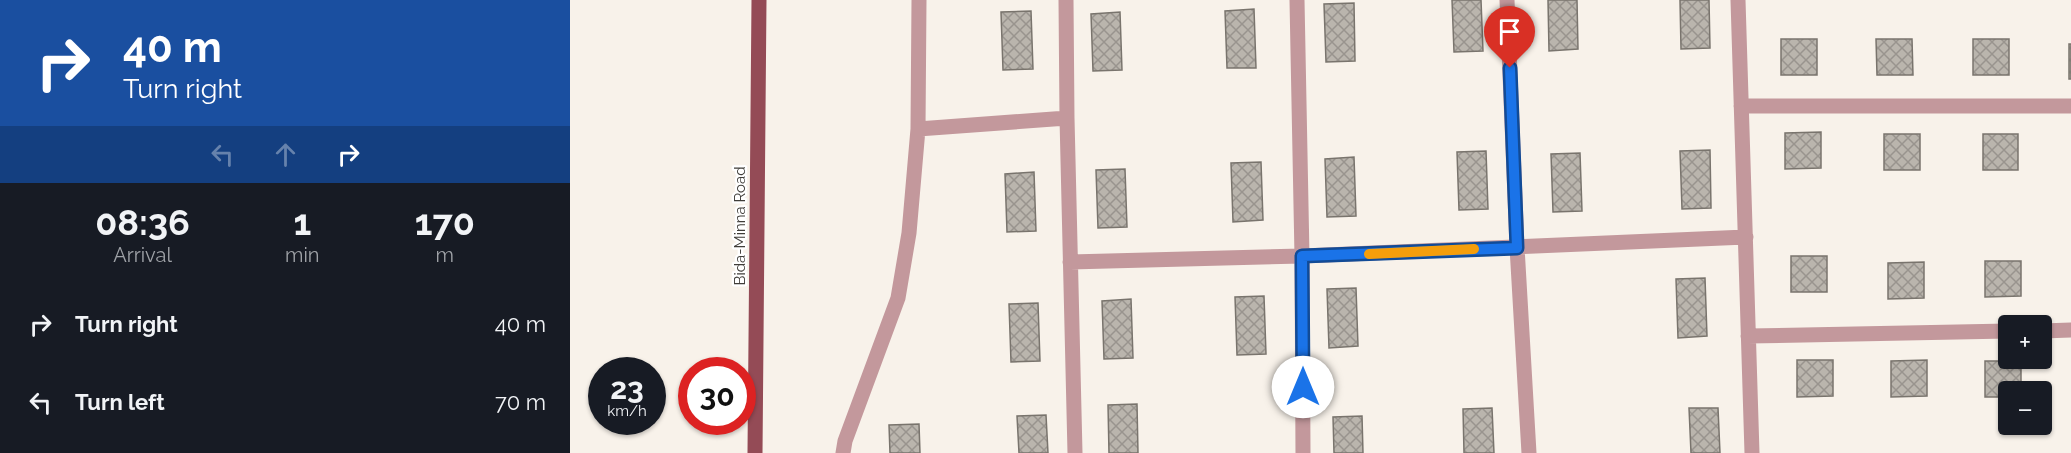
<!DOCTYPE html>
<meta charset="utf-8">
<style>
:root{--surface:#171b24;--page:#20242c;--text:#f1f3f6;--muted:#9ea1a6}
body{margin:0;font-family:Raleway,sans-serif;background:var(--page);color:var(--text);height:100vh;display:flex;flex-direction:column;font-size:22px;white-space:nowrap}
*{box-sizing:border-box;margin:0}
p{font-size:20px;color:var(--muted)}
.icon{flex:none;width:33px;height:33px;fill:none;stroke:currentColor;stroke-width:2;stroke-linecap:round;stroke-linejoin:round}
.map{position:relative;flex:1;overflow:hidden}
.details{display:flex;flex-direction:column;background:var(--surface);width:570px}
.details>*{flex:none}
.guide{background:#1a4fa0;color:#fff;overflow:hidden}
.fabs{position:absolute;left:1428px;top:315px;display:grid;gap:12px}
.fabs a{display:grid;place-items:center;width:54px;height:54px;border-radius:6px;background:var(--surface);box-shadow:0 2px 4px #0004;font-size:30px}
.speed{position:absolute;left:18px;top:357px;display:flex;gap:12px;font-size:30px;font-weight:700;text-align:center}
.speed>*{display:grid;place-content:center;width:78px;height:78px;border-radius:50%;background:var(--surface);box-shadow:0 2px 4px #0004;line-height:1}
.speed small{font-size:15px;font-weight:400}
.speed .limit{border:9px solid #d22;background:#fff;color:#111}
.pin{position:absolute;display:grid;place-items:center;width:51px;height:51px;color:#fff;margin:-62px -26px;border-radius:50% 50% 50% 0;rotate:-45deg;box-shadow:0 0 6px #0007}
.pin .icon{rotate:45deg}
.me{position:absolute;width:66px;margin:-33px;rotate:0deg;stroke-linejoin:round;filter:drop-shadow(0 0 4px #0008)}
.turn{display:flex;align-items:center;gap:21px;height:126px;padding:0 24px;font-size:27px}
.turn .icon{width:78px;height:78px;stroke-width:2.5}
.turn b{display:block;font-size:42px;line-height:51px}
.lanes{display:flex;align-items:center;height:57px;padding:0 24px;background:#0003;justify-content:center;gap:30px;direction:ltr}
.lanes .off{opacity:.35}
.eta{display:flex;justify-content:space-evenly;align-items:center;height:102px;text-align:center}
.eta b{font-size:36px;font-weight:700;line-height:42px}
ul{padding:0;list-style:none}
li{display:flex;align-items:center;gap:18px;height:78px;padding:0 24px}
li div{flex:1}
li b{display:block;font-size:22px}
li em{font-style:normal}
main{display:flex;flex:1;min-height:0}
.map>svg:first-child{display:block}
.building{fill:url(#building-cross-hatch);stroke:#79746d;stroke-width:1.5}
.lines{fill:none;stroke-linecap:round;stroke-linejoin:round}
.minor{stroke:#c3989c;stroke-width:15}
.primary{stroke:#944b56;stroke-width:15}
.route-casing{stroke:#114b97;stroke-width:15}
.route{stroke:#1a73e8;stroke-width:10}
.slow{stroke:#f59e0b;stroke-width:10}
.labels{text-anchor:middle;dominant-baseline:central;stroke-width:4.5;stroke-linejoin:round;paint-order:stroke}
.street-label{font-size:15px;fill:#3f3d39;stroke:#fff}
</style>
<main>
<section class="details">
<div class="guide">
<div class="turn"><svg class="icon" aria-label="right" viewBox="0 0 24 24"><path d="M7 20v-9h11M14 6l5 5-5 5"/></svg><div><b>40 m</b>Turn right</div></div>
<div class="lanes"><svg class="icon off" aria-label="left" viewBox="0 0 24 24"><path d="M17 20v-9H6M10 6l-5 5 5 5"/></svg><svg class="icon off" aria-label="ahead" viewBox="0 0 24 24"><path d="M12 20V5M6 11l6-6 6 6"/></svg><svg class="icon" aria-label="right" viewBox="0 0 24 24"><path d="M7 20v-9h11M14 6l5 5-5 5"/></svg></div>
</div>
<div class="eta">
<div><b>08:36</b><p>Arrival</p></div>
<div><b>1</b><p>min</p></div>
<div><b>170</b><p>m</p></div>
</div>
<ul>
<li><svg class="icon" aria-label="right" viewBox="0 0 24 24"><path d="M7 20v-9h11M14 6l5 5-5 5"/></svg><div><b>Turn right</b></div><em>40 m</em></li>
<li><svg class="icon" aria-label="left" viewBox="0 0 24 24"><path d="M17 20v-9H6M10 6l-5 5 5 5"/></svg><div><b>Turn left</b></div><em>70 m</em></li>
</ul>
</section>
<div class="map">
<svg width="1501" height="453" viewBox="0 0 1501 453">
<defs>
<pattern id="building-cross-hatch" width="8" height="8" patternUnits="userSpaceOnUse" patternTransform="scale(1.5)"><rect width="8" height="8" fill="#bab5ad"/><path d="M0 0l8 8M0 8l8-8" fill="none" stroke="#99948e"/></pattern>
</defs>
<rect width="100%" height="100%" fill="#f8f2ea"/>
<!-- building -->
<path class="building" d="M 882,0 L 911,0 L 913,51 L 884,52 Z
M 978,0 L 1007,0 L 1008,49 L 979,51 Z
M 1110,0 L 1139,0 L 1140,48 L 1111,49 Z
M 784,3 L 785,61 L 756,62 L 754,4 Z
M 684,9 L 686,68 L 657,68 L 655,11 Z
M 461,11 L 463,69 L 433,70 L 431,12 Z
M 550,12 L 552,70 L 523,71 L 521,14 Z
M 1211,39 L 1247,39 L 1247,75 L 1211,75 Z
M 1306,39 L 1342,39 L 1343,75 L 1307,75 Z
M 1403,39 L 1439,39 L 1439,75 L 1403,75 Z
M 1499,44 L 1501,44 L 1501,79 L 1499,79 Z
M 1251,132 L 1251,168 L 1215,169 L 1215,133 Z
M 1314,134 L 1350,134 L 1350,170 L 1314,170 Z
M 1413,134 L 1448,134 L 1448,170 L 1413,170 Z
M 1140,150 L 1141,208 L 1112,209 L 1110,151 Z
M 916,151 L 918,209 L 889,210 L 887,152 Z
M 1010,153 L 1012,211 L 983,212 L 981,154 Z
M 784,157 L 786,216 L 757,217 L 755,159 Z
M 691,162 L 693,220 L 663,222 L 661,163 Z
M 555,169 L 557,227 L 528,228 L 526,170 Z
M 464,172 L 466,231 L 437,232 L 435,174 Z
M 1221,256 L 1257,256 L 1257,292 L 1221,292 Z
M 1415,261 L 1451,261 L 1451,296 L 1415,297 Z
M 1354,262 L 1354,298 L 1318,299 L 1318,263 Z
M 1135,278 L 1137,336 L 1108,338 L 1106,279 Z
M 786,288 L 788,346 L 759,348 L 757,289 Z
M 694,296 L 696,354 L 667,355 L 665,297 Z
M 561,299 L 563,358 L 534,359 L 532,301 Z
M 468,303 L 470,361 L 441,362 L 439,304 Z
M 1227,360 L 1263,360 L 1263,396 L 1227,397 Z
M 1357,360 L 1357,396 L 1321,397 L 1321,361 Z
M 1415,361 L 1451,361 L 1451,392 L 1438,392 L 1438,397 L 1415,397 Z
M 567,404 L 568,453 L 539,453 L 538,405 Z
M 922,408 L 924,453 L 894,453 L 893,409 Z
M 1119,408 L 1148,408 L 1150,453 L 1121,453 Z
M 476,415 L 478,453 L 449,453 L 447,416 Z
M 792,416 L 793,453 L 764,453 L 763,417 Z
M 349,424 L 350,453 L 320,453 L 319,425 Z"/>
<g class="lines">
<!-- minor -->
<path class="minor" d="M 727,0 L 732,256 L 733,453
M 937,0 L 947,247 L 959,453
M 1168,0 L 1182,453
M 1171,106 L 1501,106
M 497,118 L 505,453
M 348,129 L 497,118 L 496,0
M 500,262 L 732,256 L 1176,237
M 1472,331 L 1501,330
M 1178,336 L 1438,331
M 273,453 L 275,441 L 328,298 L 339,233 L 348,129 L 349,0"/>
<!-- primary -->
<path class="primary" d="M 185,453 L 189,0"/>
</g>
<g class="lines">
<defs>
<path id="route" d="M 733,387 L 732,256 L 947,248 L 940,68"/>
</defs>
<!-- route casing -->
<use href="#route" class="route-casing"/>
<!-- route -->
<use href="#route" class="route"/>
<!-- slow -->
<path class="slow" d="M 799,254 L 904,249"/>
</g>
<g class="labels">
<!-- street labels -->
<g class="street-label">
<text transform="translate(170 226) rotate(-90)">Bida-Minna Road</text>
</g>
</g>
</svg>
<div class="fabs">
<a>+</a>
<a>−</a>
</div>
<div class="speed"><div>23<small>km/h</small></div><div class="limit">30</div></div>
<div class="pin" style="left:940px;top:68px;background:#d93025"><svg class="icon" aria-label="arrive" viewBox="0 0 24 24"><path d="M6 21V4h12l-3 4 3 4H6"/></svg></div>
<svg class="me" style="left:733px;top:387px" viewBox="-20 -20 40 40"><circle r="19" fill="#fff"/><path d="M0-13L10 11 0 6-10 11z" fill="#1a73e8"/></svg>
</div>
</main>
